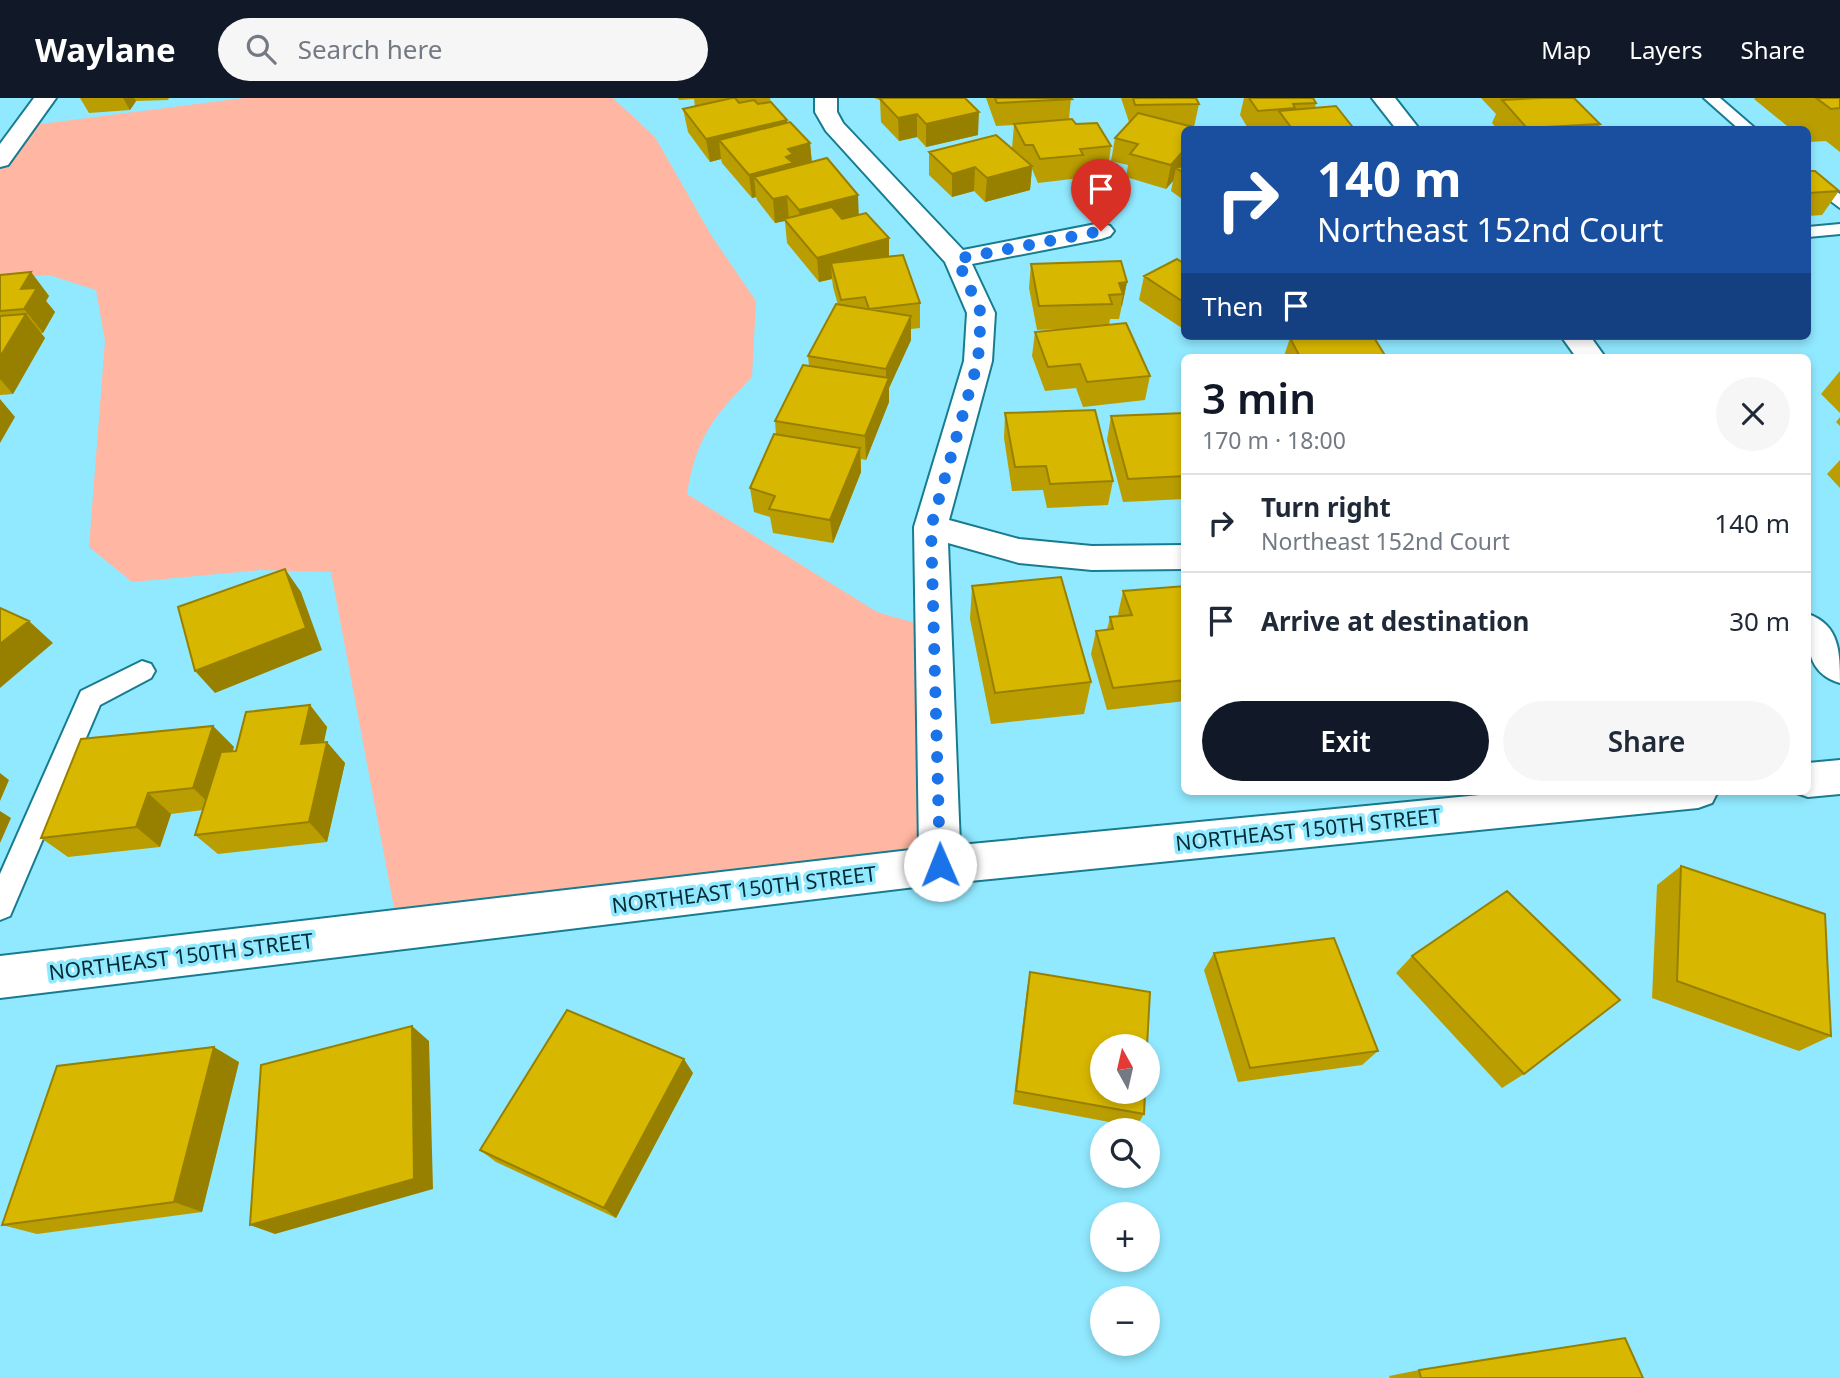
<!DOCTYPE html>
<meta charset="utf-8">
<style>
:root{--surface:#fff;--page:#f6f6f7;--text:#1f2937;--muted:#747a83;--line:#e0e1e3;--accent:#111827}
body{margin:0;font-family:"Noto Sans",sans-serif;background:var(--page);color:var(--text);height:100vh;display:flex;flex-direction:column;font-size:26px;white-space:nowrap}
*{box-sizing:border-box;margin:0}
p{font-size:23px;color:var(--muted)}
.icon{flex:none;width:38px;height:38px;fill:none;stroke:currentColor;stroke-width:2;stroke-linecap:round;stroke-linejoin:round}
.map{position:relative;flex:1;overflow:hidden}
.side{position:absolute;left:1181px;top:256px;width:630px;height:441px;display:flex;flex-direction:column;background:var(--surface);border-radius:10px;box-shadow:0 4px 10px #0003}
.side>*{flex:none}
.hud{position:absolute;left:1181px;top:28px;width:630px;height:214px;border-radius:10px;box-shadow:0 4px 10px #0003;background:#1a4fa0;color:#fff;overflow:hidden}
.needle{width:46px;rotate:352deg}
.buttons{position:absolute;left:1090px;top:936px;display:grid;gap:14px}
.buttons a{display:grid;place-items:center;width:70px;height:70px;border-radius:50%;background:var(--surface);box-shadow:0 4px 10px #0003;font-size:35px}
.pin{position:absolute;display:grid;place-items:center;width:60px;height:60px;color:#fff;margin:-72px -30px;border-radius:50% 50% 50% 0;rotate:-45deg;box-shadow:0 0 7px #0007}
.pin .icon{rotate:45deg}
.me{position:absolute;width:77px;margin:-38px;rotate:359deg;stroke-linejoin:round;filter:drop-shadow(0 0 5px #0008)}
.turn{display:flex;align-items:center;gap:24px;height:147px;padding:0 21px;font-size:32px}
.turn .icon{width:91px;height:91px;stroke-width:2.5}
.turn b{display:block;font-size:49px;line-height:60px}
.then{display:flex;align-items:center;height:66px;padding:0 21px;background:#0003;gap:14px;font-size:26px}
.round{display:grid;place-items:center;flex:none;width:74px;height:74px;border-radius:37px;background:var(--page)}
.summary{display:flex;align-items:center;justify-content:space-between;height:119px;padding:0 21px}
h1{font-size:42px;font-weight:600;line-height:52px;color:var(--accent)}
.cta{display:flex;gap:14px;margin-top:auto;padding:14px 21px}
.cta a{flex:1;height:80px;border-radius:42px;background:var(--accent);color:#fff;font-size:28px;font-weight:600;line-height:80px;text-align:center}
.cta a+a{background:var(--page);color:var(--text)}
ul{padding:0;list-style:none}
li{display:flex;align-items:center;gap:21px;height:98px;padding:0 21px;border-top:2px solid var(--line)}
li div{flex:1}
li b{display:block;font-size:26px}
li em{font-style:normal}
header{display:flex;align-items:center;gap:42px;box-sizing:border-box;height:98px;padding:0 35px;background:var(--accent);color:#fff}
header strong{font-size:33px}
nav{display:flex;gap:38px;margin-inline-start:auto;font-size:24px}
.search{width:490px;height:63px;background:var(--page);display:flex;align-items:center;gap:18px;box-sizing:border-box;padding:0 24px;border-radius:38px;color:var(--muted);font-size:26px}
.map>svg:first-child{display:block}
.green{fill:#ffb6a2}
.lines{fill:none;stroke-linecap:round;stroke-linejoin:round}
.service-casing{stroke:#187c90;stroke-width:4}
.minor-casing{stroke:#187c90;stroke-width:4}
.service{fill:#fff;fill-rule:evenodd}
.minor{fill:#fff;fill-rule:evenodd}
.wall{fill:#ba9d00}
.shaded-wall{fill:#978000}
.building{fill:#d8b700;stroke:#978000;stroke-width:2}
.route{stroke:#1a73e8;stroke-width:12;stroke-dasharray:0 21.6}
.labels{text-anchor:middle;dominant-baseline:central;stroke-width:7;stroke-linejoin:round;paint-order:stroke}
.street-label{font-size:21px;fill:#032b33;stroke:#91e9ff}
</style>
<header>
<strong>Waylane</strong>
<div class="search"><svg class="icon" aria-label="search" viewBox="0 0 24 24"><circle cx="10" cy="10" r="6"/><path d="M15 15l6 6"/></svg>Search here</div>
<nav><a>Map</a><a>Layers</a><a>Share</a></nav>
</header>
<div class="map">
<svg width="1840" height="1280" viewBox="0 0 1840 1280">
<rect width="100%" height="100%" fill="#91e9ff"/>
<!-- green -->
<path class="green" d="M 244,0 L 613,0 L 655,39 L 711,137 L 756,203 L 752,279 C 713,319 696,340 687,396 L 877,514 L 936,531 L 940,767 L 398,831 L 331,474 L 260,472 L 132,484 L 89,449 L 105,243 L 96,192 L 49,177 L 0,180 L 0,62 L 25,28 Z"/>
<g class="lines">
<defs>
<path id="service" d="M 1704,0 L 1720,0 L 1757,32 L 1740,32 Z
M 1808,73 L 1840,96 L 1840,110 L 1808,86 Z
M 1840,126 L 1840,136 L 1808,139 L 1808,129 Z
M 142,563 L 151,566 L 155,573 L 151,580 L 100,607 L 10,818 L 0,822 L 0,776 L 81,593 Z"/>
<path id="minor" d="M 34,0 L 56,0 L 8,67 L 0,69 L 0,46 Z
M 815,0 L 837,0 L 837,14 L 843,25 L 963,152 L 1101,125 L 1110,128 L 1114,133 L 1110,138 L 1101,141 L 972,166 L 995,215 L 992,263 L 949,422 L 1019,441 L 1092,448 L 1185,447 L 1185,471 L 1092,472 L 1019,465 L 948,445 L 960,747 L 1521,693 L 1718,693 L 1712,705 L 1698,710 L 940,786 L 0,900 L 0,858 L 919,751 L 914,429 L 964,263 L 967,215 L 945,164 L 826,33 L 815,14 Z
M 1372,0 L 1395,0 L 1420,32 L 1397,32 Z
M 1561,238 L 1590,238 L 1605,259 L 1576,259 Z
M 1808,516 C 1840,527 1840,555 1840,585 C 1806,575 1807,546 1808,516 Z
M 1840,662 L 1840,696 L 1808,699 L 1794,694 L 1808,693 L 1808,665 Z"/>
</defs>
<!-- service casing -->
<use href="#service" class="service-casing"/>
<!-- minor casing -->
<use href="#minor" class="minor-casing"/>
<!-- service -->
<use href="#service" class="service"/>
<!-- minor -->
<use href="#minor" class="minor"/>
</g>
<!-- wall -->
<path class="wall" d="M 80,0 L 169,0 L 168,2 L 136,3 L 130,12 L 89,15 Z
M 678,0 L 770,0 L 771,4 L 787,22 L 787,25 L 810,45 L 812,64 L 859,117 L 889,140 L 889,158 L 920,205 L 920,230 L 911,231 L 911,242 L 889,290 L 889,304 L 866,362 L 861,361 L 861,374 L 833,445 L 773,435 L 770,419 L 754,414 L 750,390 L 776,337 L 775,323 L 809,268 L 808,258 L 838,207 L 833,189 L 832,181 L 819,184 L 787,145 L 785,123 L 775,125 L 757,102 L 756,99 L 752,100 L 722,65 L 721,61 L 710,64 L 688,34 L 683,11 L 695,8 L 694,1 L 679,2 Z
M 874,0 L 965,0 L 978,37 L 926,49 L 917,39 L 899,43 L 881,24 L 880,2 Z
M 986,0 L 1071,0 L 1069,21 L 1076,26 L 1111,48 L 1108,71 L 1081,74 L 1080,80 L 1038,85 L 1032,71 L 1030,92 L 985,104 L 974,93 L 952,99 L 929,77 L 929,54 L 1013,52 L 1012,50 L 1014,27 L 996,28 Z
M 1121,0 L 1196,0 L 1199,6 L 1194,29 L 1185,32 L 1185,103 L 1171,93 L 1173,83 L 1166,91 L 1126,79 L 1128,67 L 1111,63 L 1115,40 L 1129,24 Z
M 1244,0 L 1313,0 L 1316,5 L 1315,10 L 1355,32 L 1249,32 L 1240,17 Z
M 1481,0 L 1574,0 L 1600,26 L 1598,31 L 1612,32 L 1498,32 L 1492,25 L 1496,16 Z
M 1755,0 L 1840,0 L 1840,54 L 1826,43 L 1808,44 L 1808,32 L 1792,32 L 1754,1 Z
M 1808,73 L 1839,93 L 1822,117 L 1808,118 Z
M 1031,166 L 1127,184 L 1119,221 L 1110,221 L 1109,227 L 1150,278 L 1145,302 L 1083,309 L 1076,290 L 1045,293 L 1032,258 L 1035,234 L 1060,231 L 1037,232 L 1029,190 Z
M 1185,166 L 1185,232 L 1139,202 L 1144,178 Z
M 31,174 L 49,198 L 46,203 L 55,214 L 43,235 L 41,235 L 45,240 L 13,296 L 0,297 L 0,177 Z
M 1290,240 L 1386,259 L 1274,259 L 1284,258 Z
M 1840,273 L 1840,315 L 1821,296 Z
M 1005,315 L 1113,383 L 1108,407 L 1047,410 L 1043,392 L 1012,393 L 1004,340 Z
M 1185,315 L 1185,401 L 1123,404 L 1107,342 L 1111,318 Z
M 1840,319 L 1840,328 L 1836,324 Z
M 1840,362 L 1840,390 L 1827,376 Z
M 972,488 L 1091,584 L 1084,616 L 991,626 L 970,521 Z
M 1185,488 L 1185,603 L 1107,612 L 1091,556 L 1096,533 L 1107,532 L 1110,519 L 1119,518 L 1118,516 L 1123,493 Z
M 310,607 L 327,629 L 324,644 L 345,665 L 327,744 L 218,756 L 195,737 L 203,712 L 171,716 L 160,749 L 68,759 L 41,740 L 213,628 L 234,649 L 232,653 L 236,653 Z
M 1681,768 L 1831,938 L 1799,953 L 1652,900 L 1657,787 Z
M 1214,855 L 1378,953 L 1362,967 L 1238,984 L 1204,872 Z
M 1412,858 L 1524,976 L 1502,990 L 1396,875 Z
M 1030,874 L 1144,1016 L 1136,1029 L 1013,1006 L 1027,891 Z
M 239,964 L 202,1114 L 37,1136 L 2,1127 Z
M 693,975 L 616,1120 L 496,1064 L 480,1052 Z
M 1419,1272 L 1643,1280 L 1390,1280 L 1389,1278 Z"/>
<!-- shaded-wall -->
<path class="shaded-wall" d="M 123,0 L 134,0 L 136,3 L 130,12 Z
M 979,14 L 978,37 L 926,49 L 926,26 Z
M 917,16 L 917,39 L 899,43 L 898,20 Z
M 787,22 L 789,45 L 719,42 L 721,61 L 710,64 L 706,41 Z
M 810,45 L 812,68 L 754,79 L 756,99 L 752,100 L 749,77 L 786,59 L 788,51 Z
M 1185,51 L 1185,68 L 1176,70 L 1173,83 L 1166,91 L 1171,67 Z
M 1032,68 L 1030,92 L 985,104 L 987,80 Z
M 975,69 L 974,93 L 952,99 L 952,76 Z
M 858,97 L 859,121 L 801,136 L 799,112 Z
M 787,98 L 789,122 L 775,125 L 773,101 Z
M 889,140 L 889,164 L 831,165 L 832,181 L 819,184 L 817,160 Z
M 31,174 L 49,198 L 46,203 L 55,214 L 43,235 L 24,211 L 21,191 Z
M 1127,184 L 1122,208 L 1121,208 L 1123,196 L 1119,185 Z
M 26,216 L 45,240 L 13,296 L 0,281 L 0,259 Z
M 911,218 L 911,242 L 889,290 L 889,304 L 866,362 L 865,338 L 886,286 L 886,271 Z
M 0,301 L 15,319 L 0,345 Z
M 860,350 L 861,374 L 833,445 L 830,422 Z
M 285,471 L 301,494 L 322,552 L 215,595 L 195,573 Z
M 29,523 L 53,545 L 0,590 L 0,546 Z
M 310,607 L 327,629 L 319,667 L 301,646 Z
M 213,628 L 234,649 L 215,711 L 193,690 Z
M 327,644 L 345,665 L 327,744 L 309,724 Z
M 0,675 L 9,682 L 0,703 Z
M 148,695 L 171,716 L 160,749 L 136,729 Z
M 0,713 L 11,720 L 0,745 Z
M 412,928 L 429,943 L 433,1091 L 275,1136 L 250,1127 Z
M 214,949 L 239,964 L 202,1114 L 174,1104 Z
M 684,961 L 693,975 L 616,1120 L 604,1110 Z"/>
<!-- building -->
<path class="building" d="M 732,0 L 735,0 L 739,5 L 754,2 L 758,6 L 771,4 L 787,22 L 706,41 L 683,11 Z
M 883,0 L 965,0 L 979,14 L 926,26 L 917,16 L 898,20 L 880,1 Z
M 995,0 L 1071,0 L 1072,1 L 997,5 Z
M 1133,0 L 1196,0 L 1199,6 L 1135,7 Z
M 1249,0 L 1313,0 L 1316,5 L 1293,6 L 1295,10 L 1258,13 Z
M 1540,0 L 1574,0 L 1600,26 L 1527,30 L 1502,2 Z
M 1816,0 L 1840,0 L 1840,10 L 1831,11 Z
M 1336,8 L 1355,32 L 1293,32 L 1279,13 Z
M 1138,15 L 1201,31 L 1185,32 L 1185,51 L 1171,67 L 1130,56 L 1138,46 L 1115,40 Z
M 1072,21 L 1076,26 L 1097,25 L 1111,48 L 1080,51 L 1083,57 L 1040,61 L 1033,47 L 1025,47 L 1014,26 Z
M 790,24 L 810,45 L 788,51 L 793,56 L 786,59 L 793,65 L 749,77 L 719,42 Z
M 1610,30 L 1612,32 L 1581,32 Z
M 996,37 L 1032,68 L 987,80 L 975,69 L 952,76 L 929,54 Z
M 827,60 L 858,97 L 799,112 L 787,98 L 773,101 L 754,79 Z
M 1185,67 L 1185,76 L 1176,70 Z
M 1808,73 L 1815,73 L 1839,93 L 1808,95 Z
M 832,109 L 842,121 L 866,115 L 889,140 L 817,160 L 784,121 Z
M 903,157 L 920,205 L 869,211 L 865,199 L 841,202 L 831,165 Z
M 1177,161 L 1185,166 L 1185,205 L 1144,178 Z
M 1121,163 L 1127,184 L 1119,185 L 1123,196 L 1109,197 L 1112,206 L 1039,208 L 1031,166 Z
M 31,174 L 21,191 L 37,190 L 24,211 L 0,213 L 0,177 Z
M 836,206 L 911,218 L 886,271 L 808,258 Z
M 26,216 L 0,259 L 0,218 Z
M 1126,225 L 1150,278 L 1087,284 L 1080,266 L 1048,269 L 1035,234 Z
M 1315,238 L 1373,238 L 1386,259 L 1300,259 L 1290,240 Z
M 803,267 L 889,280 L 865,338 L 775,323 Z
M 1095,312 L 1113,383 L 1050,386 L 1046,368 L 1015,369 L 1005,315 Z
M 1185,315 L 1185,378 L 1128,381 L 1111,318 Z
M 774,336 L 860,350 L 830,422 L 769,411 L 775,398 L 750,390 Z
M 285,471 L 306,530 L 195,573 L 178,509 Z
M 1061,479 L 1091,584 L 995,595 L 972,488 Z
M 1185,488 L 1185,582 L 1113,590 L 1096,533 L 1113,531 L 1110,519 L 1132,517 L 1123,493 Z
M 0,510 L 29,523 L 0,546 Z
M 310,607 L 301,646 L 327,644 L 309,724 L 195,737 L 221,654 L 236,653 L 246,614 Z
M 213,628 L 193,690 L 148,695 L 136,729 L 41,740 L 81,641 Z
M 1681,768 L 1825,816 L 1831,938 L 1677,883 Z
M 1507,793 L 1620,902 L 1524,976 L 1412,858 Z
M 1334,840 L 1378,953 L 1250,970 L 1214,855 Z
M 1030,874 L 1150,894 L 1147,948 L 1102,948 L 1102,994 L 1145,994 L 1144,1016 L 1016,993 Z
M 567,912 L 684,961 L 604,1110 L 480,1052 Z
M 412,928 L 414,1081 L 250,1127 L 261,967 Z
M 214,949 L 174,1104 L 2,1127 L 57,968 Z
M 1625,1240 L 1643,1280 L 1421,1280 L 1419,1272 Z"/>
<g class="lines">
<!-- route -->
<path class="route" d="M 940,767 L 931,429 L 978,263 L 981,215 L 957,161 L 1101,133"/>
</g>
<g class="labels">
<!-- street labels -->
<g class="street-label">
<text transform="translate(1308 731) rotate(-6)">NORTHEAST 150TH STREET</text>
<text transform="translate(744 791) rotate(-7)">NORTHEAST 150TH STREET</text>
<text transform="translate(181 858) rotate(-7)">NORTHEAST 150TH STREET</text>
</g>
</g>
</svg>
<div class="buttons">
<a><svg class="needle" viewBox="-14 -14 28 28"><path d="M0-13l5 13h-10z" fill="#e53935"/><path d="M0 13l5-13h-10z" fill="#747a83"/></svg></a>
<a><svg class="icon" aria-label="search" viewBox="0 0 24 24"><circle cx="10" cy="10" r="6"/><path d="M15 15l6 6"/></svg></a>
<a>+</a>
<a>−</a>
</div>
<div class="pin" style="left:1101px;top:133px;background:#d93025"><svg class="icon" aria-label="arrive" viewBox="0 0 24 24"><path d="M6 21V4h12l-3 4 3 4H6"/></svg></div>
<svg class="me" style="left:940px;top:767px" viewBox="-20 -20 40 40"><circle r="19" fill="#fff"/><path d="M0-13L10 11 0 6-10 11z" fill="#1a73e8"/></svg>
<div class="hud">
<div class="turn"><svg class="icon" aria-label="right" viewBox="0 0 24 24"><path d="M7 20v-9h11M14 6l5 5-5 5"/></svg><div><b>140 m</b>Northeast 152nd Court</div></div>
<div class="then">Then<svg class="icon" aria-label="arrive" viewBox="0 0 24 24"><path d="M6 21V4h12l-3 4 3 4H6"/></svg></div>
</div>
<section class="side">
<div class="summary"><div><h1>3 min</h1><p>170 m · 18:00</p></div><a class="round"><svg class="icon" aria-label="close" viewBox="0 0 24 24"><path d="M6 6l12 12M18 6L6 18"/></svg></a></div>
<ul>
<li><svg class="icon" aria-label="right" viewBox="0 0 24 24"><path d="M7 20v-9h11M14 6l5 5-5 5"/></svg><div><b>Turn right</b><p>Northeast 152nd Court</p></div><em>140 m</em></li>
<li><svg class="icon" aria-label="arrive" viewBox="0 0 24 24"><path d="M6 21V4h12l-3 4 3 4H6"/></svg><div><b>Arrive at destination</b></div><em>30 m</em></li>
</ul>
<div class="cta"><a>Exit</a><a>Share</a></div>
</section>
</div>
